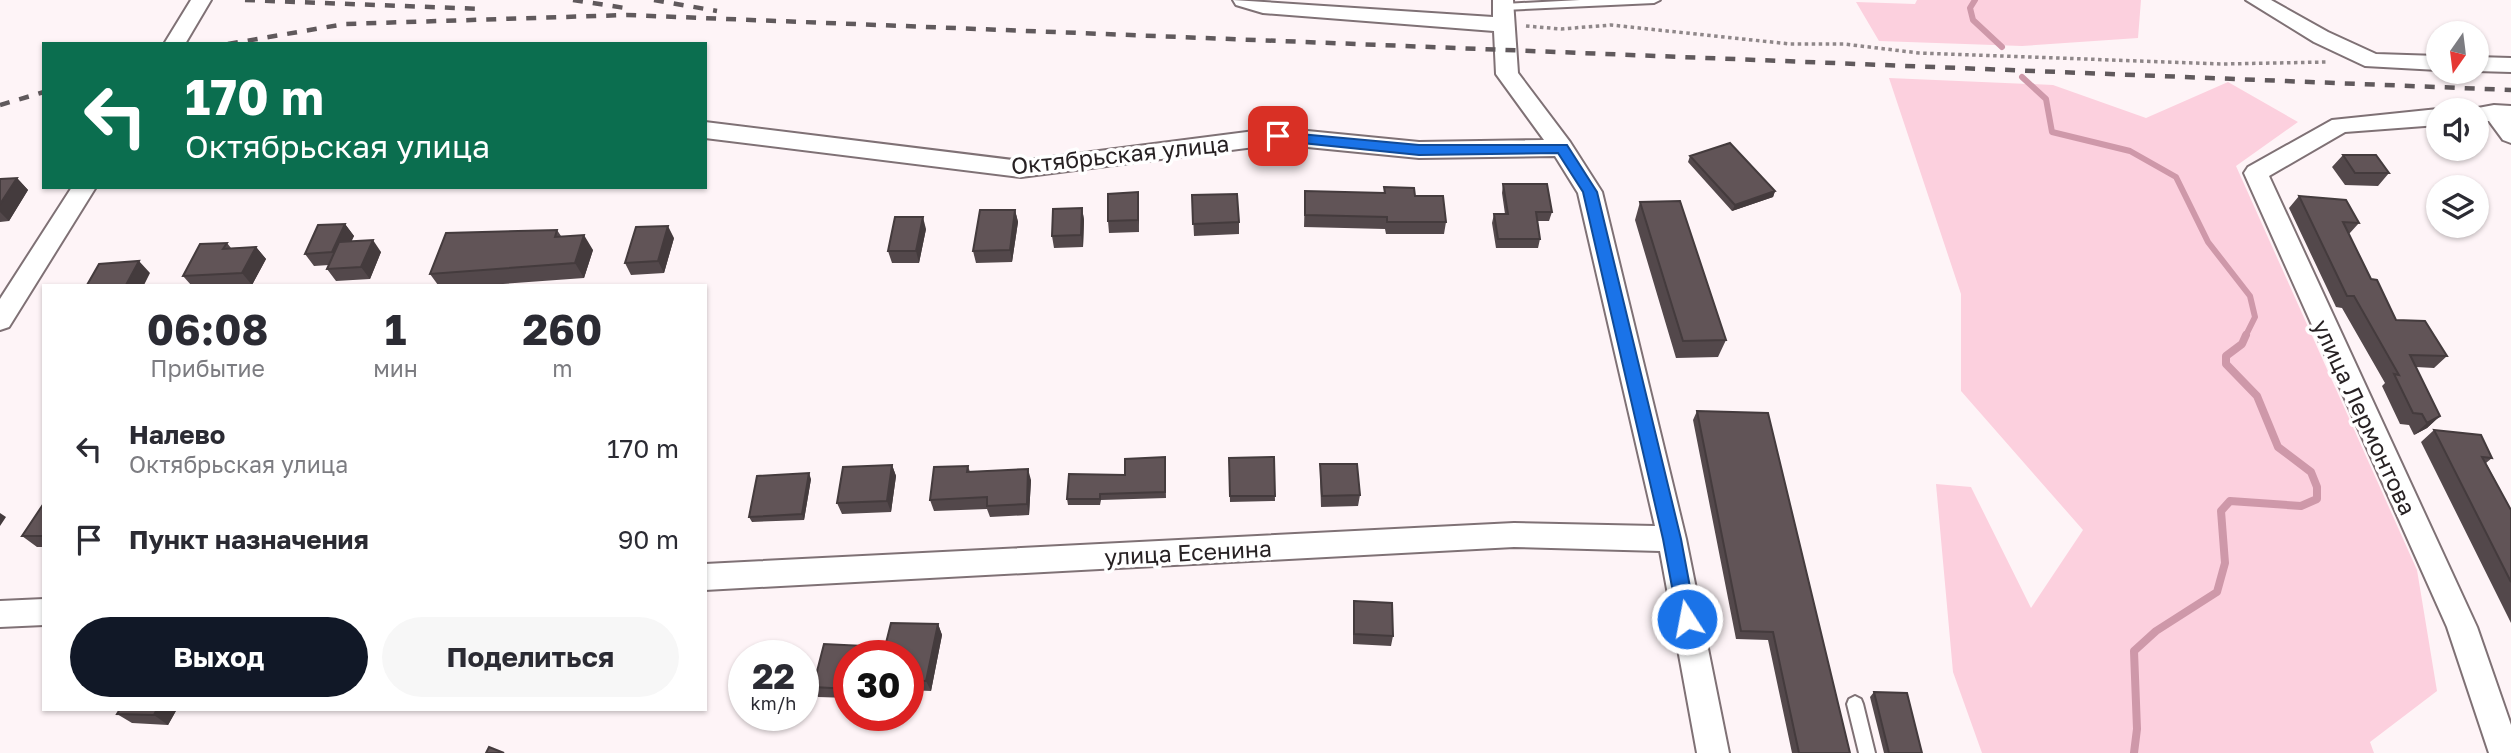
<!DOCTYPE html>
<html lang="ru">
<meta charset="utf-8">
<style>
:root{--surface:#fff;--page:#f7f7f7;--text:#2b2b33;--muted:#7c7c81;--accent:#111827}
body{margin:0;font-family:"Golos Text",sans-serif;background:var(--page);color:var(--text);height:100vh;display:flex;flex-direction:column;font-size:26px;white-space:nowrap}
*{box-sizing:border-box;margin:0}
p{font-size:23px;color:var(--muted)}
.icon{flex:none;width:38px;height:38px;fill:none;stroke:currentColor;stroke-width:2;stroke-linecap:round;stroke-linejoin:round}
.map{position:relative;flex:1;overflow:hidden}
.panel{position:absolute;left:42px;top:284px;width:665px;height:427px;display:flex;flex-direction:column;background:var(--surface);border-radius:0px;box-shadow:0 2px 5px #0004}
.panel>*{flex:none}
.banner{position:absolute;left:42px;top:42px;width:665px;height:147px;border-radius:0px;box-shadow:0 2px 5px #0004;background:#0b6e4f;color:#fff;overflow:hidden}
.needle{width:46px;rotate:194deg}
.fabs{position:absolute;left:2426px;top:21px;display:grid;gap:14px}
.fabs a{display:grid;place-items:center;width:63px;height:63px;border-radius:50%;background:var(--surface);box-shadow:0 2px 5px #0004;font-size:35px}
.speed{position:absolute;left:728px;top:640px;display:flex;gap:14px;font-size:35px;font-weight:700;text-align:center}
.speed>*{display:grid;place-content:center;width:91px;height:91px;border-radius:50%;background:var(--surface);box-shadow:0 2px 5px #0004;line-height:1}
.speed small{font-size:18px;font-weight:400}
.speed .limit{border:10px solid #d22;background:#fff;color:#111}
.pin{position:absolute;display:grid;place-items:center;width:60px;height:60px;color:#fff;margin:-30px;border-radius:14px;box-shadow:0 4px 10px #0006}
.me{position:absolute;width:77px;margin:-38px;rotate:349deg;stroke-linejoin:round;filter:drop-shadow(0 0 5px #0008)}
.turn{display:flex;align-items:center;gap:24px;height:147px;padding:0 28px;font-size:32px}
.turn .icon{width:91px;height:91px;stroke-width:2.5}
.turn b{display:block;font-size:49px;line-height:60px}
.eta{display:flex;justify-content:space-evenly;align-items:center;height:119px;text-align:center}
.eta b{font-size:42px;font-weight:700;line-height:49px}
.button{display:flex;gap:14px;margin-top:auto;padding:14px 28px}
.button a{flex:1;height:80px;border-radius:42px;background:var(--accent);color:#fff;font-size:28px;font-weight:700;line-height:80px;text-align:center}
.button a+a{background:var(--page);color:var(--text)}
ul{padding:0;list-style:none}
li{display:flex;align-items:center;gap:21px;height:91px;padding:0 28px}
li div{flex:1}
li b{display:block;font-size:26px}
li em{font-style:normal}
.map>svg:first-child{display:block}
.green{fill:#fcd0de}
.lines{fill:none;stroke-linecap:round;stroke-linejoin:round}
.stream-far1{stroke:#ce98a9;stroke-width:6}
.stream{stroke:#ce98a9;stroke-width:8}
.service-casing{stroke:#7f7175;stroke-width:4}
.minor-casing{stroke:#7f7175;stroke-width:4}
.path{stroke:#8f8789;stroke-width:3.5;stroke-dasharray:3.5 3.5;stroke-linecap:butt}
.service{fill:#fff;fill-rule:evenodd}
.minor{fill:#fff;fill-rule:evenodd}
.rail{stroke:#60595c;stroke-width:4.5;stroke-dasharray:10 10;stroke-linecap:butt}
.wall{fill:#53484b}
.shaded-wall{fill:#443b3d}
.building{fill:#615457;stroke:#443b3d;stroke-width:2}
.route{fill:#1a73e8;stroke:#114b97;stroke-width:2}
.labels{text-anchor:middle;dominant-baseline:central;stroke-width:7;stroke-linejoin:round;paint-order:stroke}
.street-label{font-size:23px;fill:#272123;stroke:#fff}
</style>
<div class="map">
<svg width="2511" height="753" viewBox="0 0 2511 753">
<rect width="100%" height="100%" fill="#fef4f7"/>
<!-- green -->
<path class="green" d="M 1917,0 L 2141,0 L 2138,38 L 2022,46 L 1879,41 L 1856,2 L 1915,4 Z
M 1889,78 L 2053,85 L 2146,118 L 2228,82 L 2298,122 L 2236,166 L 2417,570 L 2437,691 L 2370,742 L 2374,753 L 1982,753 L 1953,672 L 1936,484 L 1971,487 L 2031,608 L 2083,530 L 1961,391 L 1961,294 Z"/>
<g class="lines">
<!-- stream-far1 -->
<path class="stream-far1" d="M 1975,0 L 1970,8 L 1973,20 L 2002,47
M 2022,77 L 2046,99 L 2052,132 L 2130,151 L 2176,177 L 2208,242 L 2250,296 L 2255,317 L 2245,337"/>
<!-- stream -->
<path class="stream" d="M 2134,753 L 2137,729 L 2134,651 L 2156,631 L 2217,592 L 2225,563 L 2221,511 L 2230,501 L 2301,506 L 2317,499 L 2317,487 L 2311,472 L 2278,447 L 2257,396 L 2226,364 L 2226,356 L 2242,344 L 2246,335"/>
<defs>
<path id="service" d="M 1580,0 L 1660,0 L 1654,3 L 1504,10 L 1498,7 L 1504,4 Z
M 1855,696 L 1861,699 L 1863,704 L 1875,753 L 1859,753 L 1847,704 L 1849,699 Z"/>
<path id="minor" d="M 191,0 L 211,0 L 185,44 L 164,44 Z
M 1233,0 L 1493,17 L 1493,0 L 1513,0 L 1518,73 L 1570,142 L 1602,192 L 1686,539 L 1729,753 L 1697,753 L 1660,551 L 1514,547 L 705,590 L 705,564 L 1514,523 L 1655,526 L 1578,193 L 1555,156 L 1419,158 L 1277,144 L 1021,177 L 705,138 L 705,122 L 1021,161 L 1277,128 L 1419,142 L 1544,140 L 1496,74 L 1494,31 L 1263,13 L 1236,5 Z
M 2246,0 L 2271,0 L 2328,32 L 2376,54 L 2438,56 L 2438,70 L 2365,66 L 2314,42 Z
M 2476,57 L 2511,58 L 2511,72 L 2476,71 Z
M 2494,105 L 2511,106 L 2511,143 L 2503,140 L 2489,121 L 2476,121 L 2476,110 L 2467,110 Z
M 2438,109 L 2441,110 L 2438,110 L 2438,125 L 2345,132 L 2269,176 L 2477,627 L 2511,725 L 2511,753 L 2489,753 L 2447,627 L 2244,173 L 2248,167 L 2332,120 Z
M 72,187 L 96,187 L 9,327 L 0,330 L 0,299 Z
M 44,599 L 44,625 L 0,627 L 0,601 Z"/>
</defs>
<!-- service casing -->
<use href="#service" class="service-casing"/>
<!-- minor casing -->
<use href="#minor" class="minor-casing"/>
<!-- path -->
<path class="path" d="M 1526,26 L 1561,29 L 1611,25 L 1790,44 L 1844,44 L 1919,53 L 2222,64 L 2327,62"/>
<!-- service -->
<use href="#service" class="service"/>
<!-- minor -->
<use href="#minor" class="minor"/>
<!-- rail -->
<path class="rail" d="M 245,0 L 484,9
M 573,0 L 625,8
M 654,0 L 717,11
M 228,44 L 345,24 L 627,15 L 2511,90
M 0,105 L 44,92"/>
</g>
<!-- wall -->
<path class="wall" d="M 2343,155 L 2389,173 L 2378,186 L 2345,185 L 2332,167 Z
M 1690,156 L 1775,191 L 1773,197 L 1732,211 L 1688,162 Z
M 17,178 L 28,190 L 9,221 L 0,222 L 0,179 Z
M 1503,184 L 1552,212 L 1549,221 L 1537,221 L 1540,239 L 1538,248 L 1496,248 L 1492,223 L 1494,214 L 1505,214 L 1502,193 Z
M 1384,187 L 1415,196 L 1446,222 L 1444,234 L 1386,234 L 1385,229 L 1304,227 L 1305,191 L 1384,193 Z
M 1138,192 L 1139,232 L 1109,233 L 1108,221 Z
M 1192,195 L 1239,222 L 1239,234 L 1194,236 Z
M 2299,196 L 2359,223 L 2349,234 L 2371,279 L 2396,320 L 2447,356 L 2434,368 L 2416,367 L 2440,416 L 2427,428 L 2414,435 L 2409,425 L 2400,424 L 2382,386 L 2385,383 L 2342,308 L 2336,307 L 2289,208 Z
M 1640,202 L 1726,340 L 1718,357 L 1676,358 L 1635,220 Z
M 1082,208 L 1084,220 L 1083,247 L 1054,248 L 1052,236 Z
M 1015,210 L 1018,222 L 1012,262 L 976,263 L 973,251 Z
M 345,224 L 354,236 L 351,241 L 381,252 L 370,279 L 336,281 L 327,269 L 329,265 L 314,266 L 305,254 Z
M 926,229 L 919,263 L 892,263 L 888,251 Z
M 557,230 L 561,236 L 593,250 L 584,278 L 489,285 L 438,285 L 430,274 Z
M 674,238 L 664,273 L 631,275 L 625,263 Z
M 227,243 L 231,248 L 256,247 L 266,259 L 252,285 L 191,285 L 183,276 Z
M 1697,411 L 1850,753 L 1792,753 L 1768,640 L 1736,639 L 1693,420 Z
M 2434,430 L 2492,458 L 2486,463 L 2511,510 L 2511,623 L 2421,442 Z
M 1165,457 L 1166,498 L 1101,500 L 1100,505 L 1068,505 L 1067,499 Z
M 1274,457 L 1275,501 L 1230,502 L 1229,458 Z
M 1320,464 L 1360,495 L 1358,506 L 1321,507 L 1320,475 Z
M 892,465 L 896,476 L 891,512 L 842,514 L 837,503 Z
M 968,466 L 970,472 L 1031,480 L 1029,515 L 990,517 L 987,509 L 934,511 L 930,500 Z
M 811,479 L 804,520 L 752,522 L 749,517 Z
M 44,503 L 44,547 L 37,547 L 22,536 Z
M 1354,601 L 1393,636 L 1391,646 L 1353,644 L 1353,611 Z
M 891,623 L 938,624 L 942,635 L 931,691 L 908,690 L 908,656 L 849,656 L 849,698 L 818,697 L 813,687 L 824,644 L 885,647 Z
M 1874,692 L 1922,753 L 1884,753 L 1870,697 Z
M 177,709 L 168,725 L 132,723 L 117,714 Z"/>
<!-- shaded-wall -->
<path class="shaded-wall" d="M 17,178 L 28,190 L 9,221 L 0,212 L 0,204 Z
M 1775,191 L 1773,197 L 1732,211 L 1735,205 Z
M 1138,192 L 1139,205 L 1139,232 L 1138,220 Z
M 1082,208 L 1084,220 L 1083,247 L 1081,235 Z
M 1015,210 L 1018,222 L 1012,262 L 1010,250 Z
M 923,217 L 926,229 L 919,263 L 916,251 Z
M 345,224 L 354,236 L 341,264 L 332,252 Z
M 668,226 L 674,238 L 664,273 L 658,261 Z
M 584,235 L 593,250 L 584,278 L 575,263 Z
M 373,240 L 381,252 L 370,279 L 361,267 Z
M 256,247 L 266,259 L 252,285 L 242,273 Z
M 139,261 L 150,273 L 144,285 L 126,285 Z
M 2440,416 L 2427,428 L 2414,435 L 2427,423 Z
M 892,465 L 896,476 L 891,512 L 887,501 Z
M 1028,469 L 1031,480 L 1029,515 L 1027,504 Z
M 809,473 L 811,479 L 804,520 L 802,514 Z
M 0,513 L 6,517 L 0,526 Z
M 938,624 L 942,635 L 931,691 L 926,681 Z
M 157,709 L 177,709 L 168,725 L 154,715 Z"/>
<!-- building -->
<path class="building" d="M 1730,143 L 1775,191 L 1735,205 L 1690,156 Z
M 2343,155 L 2376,155 L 2389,173 L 2355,173 Z
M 17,178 L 0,204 L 0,179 Z
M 1503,184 L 1547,184 L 1552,212 L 1536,212 L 1540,239 L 1498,239 L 1494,214 L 1508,214 Z
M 1384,187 L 1414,188 L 1415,196 L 1443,196 L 1446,222 L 1387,222 L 1387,217 L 1305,215 L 1305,191 L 1385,193 Z
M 1138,192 L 1138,220 L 1108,221 L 1108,194 Z
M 1237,194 L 1239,222 L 1193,224 L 1192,195 Z
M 2299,196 L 2346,200 L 2359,223 L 2343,222 L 2371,279 L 2377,280 L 2396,320 L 2425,321 L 2447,356 L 2410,355 L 2440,416 L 2427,423 L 2422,414 L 2413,413 L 2394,374 L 2399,375 L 2354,296 L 2347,296 Z
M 1680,201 L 1726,340 L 1683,341 L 1640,202 Z
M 1082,208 L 1081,235 L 1052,236 L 1053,209 Z
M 980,210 L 1015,210 L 1010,250 L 973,251 Z
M 895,217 L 923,217 L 916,251 L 888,251 Z
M 345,224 L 332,252 L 305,254 L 318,225 Z
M 668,226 L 658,261 L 625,263 L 636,227 Z
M 557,230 L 555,237 L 584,235 L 575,263 L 430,274 L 446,233 Z
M 373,240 L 361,267 L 327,269 L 339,242 Z
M 227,243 L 223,249 L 256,247 L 242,273 L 183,276 L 200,244 Z
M 139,261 L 126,285 L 87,285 L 99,264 Z
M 1697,411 L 1768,413 L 1850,753 L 1799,753 L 1773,632 L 1741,631 Z
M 2434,430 L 2481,435 L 2492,458 L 2482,457 L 2511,510 L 2511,582 Z
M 1165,457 L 1165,492 L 1100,494 L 1100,499 L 1067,499 L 1069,474 L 1125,475 L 1125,459 Z
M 1274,457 L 1275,496 L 1230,496 L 1229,458 Z
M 1320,464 L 1357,464 L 1360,495 L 1322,496 Z
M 892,465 L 887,501 L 837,503 L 843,467 Z
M 968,466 L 967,472 L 1028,469 L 1027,504 L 987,506 L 987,497 L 930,500 L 934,467 Z
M 809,473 L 802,514 L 749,517 L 757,476 Z
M 44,503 L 44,536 L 22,536 Z
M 1354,601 L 1392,603 L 1393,636 L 1354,634 Z
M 891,623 L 938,624 L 926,681 L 908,680 L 908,656 L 849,656 L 849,689 L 813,687 L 824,644 L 885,647 Z
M 1874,692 L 1907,693 L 1922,753 L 1889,753 Z
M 120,709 L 157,709 L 154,715 L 117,714 Z
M 489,747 L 504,753 L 486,753 Z"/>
<!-- route -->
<path class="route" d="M 1278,132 L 1419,145 L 1567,145 L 1597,192 L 1681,539 L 1696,619 L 1694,625 L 1687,627 L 1681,625 L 1678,619 L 1663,539 L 1583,192 L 1558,153 L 1419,155 L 1273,140 L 1273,133 Z"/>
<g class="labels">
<!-- street labels -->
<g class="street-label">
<text transform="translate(1120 154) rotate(-6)">Октябрьская улица</text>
<text transform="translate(2365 417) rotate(65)">улица Лермонтова</text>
<text transform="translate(1188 552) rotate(-3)">улица Есенина</text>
</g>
</g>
</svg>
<div class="fabs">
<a><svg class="needle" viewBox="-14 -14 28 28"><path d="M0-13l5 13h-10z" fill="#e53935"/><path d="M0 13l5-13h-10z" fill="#7c7c81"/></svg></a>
<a><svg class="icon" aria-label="sound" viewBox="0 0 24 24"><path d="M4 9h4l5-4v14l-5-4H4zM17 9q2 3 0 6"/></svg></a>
<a><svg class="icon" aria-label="layers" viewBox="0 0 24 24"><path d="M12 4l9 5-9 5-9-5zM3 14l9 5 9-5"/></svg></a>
</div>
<div class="speed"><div>22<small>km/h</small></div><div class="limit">30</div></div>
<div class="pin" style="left:1278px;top:136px;background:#d93025"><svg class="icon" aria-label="arrive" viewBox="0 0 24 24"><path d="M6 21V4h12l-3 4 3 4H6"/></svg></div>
<svg class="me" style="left:1687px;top:619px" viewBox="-20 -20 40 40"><circle r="17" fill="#1a73e8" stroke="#fff" stroke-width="3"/><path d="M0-11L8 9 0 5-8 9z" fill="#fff"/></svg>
<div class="banner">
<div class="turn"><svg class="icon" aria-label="left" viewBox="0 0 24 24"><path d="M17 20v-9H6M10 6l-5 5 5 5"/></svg><div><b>170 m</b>Октябрьская улица</div></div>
</div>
<section class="panel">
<div class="eta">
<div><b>06:08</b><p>Прибытие</p></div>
<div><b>1</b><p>мин</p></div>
<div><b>260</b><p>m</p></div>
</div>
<ul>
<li><svg class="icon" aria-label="left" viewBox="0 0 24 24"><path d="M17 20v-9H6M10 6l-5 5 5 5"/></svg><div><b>Налево</b><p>Октябрьская улица</p></div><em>170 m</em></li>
<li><svg class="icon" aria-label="arrive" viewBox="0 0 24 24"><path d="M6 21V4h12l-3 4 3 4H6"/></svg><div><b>Пункт назначения</b></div><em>90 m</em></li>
</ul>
<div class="button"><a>Выход</a><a>Поделиться</a></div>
</section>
</div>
